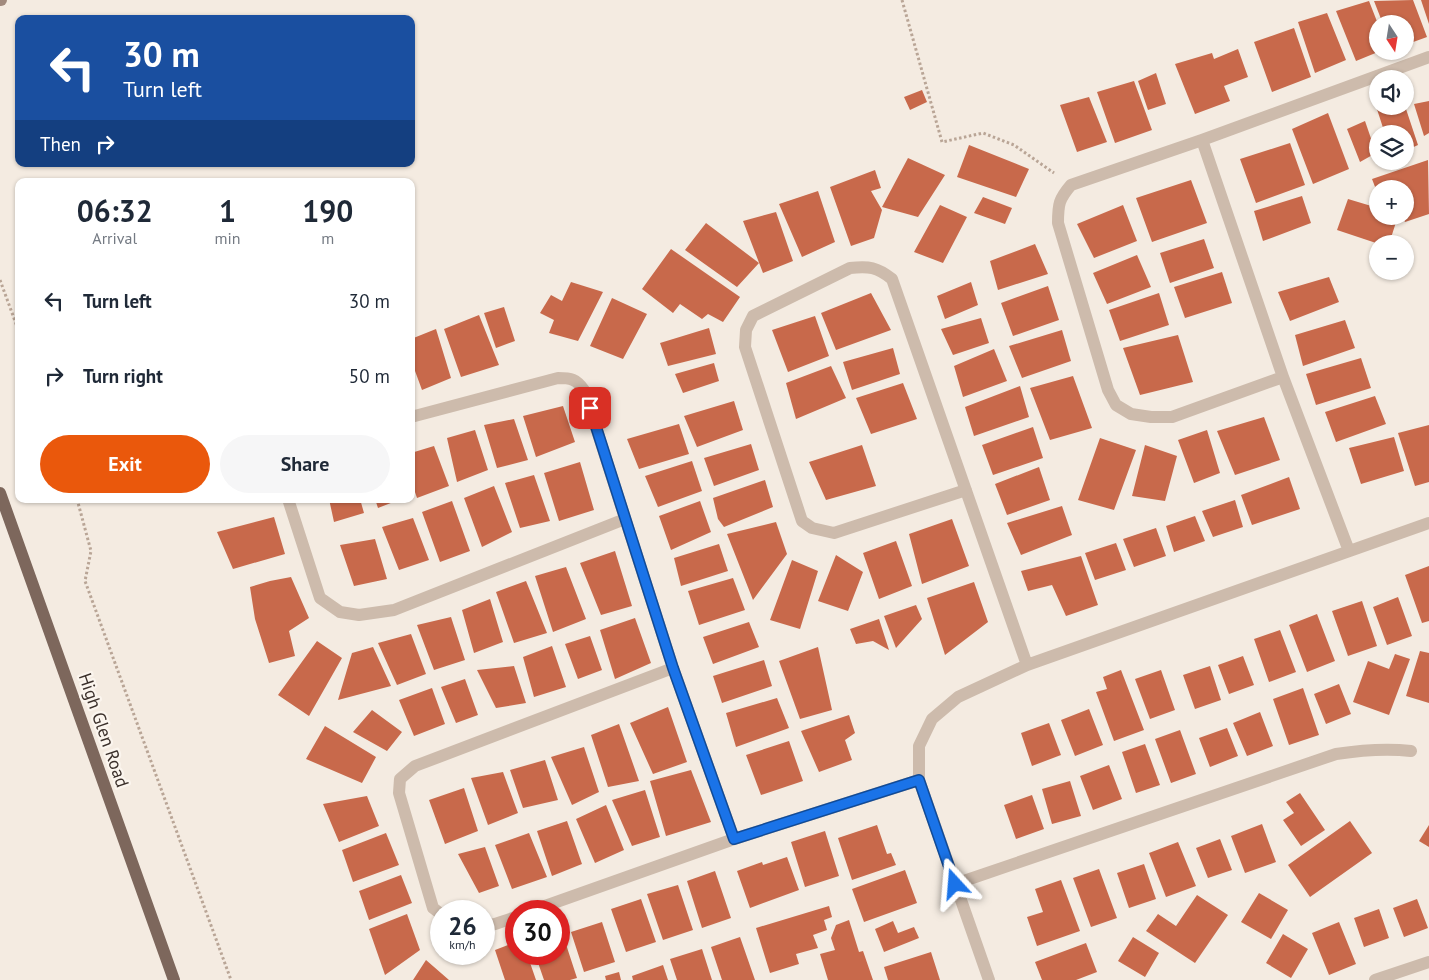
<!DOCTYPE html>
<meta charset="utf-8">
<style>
:root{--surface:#fff;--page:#f6f6f7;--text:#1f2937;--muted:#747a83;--accent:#ea580c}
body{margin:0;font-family:"PT Sans",sans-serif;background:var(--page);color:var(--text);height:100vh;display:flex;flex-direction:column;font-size:19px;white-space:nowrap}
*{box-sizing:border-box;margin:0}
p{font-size:16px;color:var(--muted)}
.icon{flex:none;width:28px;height:28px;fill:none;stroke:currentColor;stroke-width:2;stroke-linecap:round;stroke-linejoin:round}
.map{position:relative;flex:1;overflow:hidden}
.sheet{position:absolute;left:15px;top:178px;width:400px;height:325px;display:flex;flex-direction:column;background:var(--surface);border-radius:10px;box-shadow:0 1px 4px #0004}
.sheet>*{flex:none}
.guide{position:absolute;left:15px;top:15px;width:400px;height:152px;border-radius:10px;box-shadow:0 1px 4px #0004;background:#1a4fa0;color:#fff;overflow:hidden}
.needle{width:32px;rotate:168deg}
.controls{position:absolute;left:1369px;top:15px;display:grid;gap:10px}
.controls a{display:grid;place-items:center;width:45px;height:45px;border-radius:50%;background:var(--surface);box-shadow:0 1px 4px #0004;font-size:25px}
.speed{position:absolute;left:430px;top:900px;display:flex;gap:10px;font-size:25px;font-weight:700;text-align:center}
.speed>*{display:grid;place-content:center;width:65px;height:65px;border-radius:50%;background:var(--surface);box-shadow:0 1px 4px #0004;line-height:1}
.speed small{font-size:12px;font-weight:400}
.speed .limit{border:8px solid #d22;background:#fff;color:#111}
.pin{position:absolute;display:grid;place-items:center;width:42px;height:42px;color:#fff;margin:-21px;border-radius:10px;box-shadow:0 2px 8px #0006}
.me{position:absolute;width:55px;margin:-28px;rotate:341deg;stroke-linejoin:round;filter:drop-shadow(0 0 4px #0008)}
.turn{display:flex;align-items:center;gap:18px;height:105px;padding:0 25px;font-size:22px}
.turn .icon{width:65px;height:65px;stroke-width:2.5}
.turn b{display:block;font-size:35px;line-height:42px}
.then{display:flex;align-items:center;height:48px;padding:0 25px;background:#0003;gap:10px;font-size:19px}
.eta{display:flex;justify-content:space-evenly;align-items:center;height:85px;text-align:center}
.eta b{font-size:30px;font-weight:700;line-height:35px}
.primary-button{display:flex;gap:10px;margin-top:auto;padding:10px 25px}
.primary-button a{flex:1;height:58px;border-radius:30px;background:var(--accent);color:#fff;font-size:20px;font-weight:700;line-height:58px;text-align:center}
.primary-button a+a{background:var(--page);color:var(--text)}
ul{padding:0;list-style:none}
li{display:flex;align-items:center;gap:15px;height:75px;padding:0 25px}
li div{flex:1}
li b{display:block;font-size:19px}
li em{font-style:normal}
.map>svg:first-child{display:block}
.building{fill:#c8694b}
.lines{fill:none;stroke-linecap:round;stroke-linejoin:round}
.path{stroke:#b9a596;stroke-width:3;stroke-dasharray:2.5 2.5;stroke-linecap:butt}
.street{stroke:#cdbbac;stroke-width:12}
.secondary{stroke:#a18a7d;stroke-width:12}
.primary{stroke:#7d675c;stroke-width:12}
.route-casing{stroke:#114b97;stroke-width:12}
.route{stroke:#1a73e8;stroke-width:9}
.labels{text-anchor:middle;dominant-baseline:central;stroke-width:4.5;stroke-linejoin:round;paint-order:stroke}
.street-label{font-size:18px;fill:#3b302b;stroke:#fbf5ee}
</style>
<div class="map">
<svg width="1429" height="980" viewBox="0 0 1429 980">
<rect width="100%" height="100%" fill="#f4ebe1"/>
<!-- building -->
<path class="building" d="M 1413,0 L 1427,37 L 1405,45 L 1405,24 L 1383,24 L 1374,1 Z
M 1421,0 L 1429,0 L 1429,24 Z
M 1369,1 L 1378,24 L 1378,52 L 1356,61 L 1336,11 Z
M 1327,13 L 1346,60 L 1315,73 L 1298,22 Z
M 1294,28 L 1311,77 L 1272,92 L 1254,42 Z
M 1238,49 L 1248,77 L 1224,86 L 1230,101 L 1195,114 L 1175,64 L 1212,53 L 1214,59 Z
M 1156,73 L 1166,104 L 1148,110 L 1138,81 Z
M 1134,81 L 1152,130 L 1115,143 L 1097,92 Z
M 922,90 L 927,102 L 910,110 L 904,97 Z
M 1089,97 L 1107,142 L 1077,152 L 1060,105 Z
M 1429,101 L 1429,133 L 1424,136 L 1414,104 Z
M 1378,102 L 1378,106 L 1405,106 L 1418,145 L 1405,151 L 1405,134 L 1385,134 L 1375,103 Z
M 1328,113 L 1349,169 L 1313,184 L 1292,129 Z
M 1365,121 L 1376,153 L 1360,162 L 1347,129 Z
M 1290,143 L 1305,185 L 1256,203 L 1240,159 Z
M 969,145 L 1029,169 L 1016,197 L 957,177 Z
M 908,158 L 945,175 L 918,217 L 882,207 Z
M 1428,160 L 1429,214 L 1405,222 L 1402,216 L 1405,216 L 1405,189 L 1378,189 L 1377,192 L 1372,179 Z
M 875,170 L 881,188 L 871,191 L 882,210 L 874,238 L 851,246 L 830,187 Z
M 1191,180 L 1207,223 L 1152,242 L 1136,198 Z
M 818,191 L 835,242 L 802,257 L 779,204 Z
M 1302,196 L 1311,223 L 1263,241 L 1254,211 Z
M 983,197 L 1012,208 L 1005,224 L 974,213 Z
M 1348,199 L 1378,208 L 1378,216 L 1398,216 L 1389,244 L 1379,244 L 1337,230 Z
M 940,205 L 967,217 L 943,263 L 914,252 Z
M 1123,205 L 1137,241 L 1094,258 L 1077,224 Z
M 776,212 L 793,261 L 763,273 L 743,221 Z
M 706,223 L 759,263 L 737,287 L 685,250 Z
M 1204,239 L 1214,268 L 1170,283 L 1160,253 Z
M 1035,244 L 1048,274 L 998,290 L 990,261 Z
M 671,249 L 740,297 L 723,322 L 708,314 L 702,319 L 680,304 L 673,313 L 642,289 Z
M 1137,255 L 1151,287 L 1107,304 L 1093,273 Z
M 1222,272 L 1232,303 L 1185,318 L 1174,287 Z
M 1329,277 L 1339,302 L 1290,321 L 1278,292 Z
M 571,282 L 603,292 L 578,341 L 549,333 L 554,320 L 540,313 L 551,295 L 562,301 Z
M 971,282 L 978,305 L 945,319 L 937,296 Z
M 1048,286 L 1059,320 L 1013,336 L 1001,303 Z
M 871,293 L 891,330 L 836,350 L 821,313 Z
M 1159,293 L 1169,325 L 1120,341 L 1109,310 Z
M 612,298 L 647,314 L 623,359 L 590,346 Z
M 504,307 L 515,341 L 496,348 L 484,313 Z
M 479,315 L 499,365 L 461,377 L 444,329 Z
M 815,316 L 829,356 L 788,372 L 772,330 Z
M 981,318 L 989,343 L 953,355 L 941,329 Z
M 1345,320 L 1355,348 L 1303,366 L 1295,335 Z
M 709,328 L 716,354 L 668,366 L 660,343 Z
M 436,329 L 451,378 L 422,390 L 411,360 L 411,339 Z
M 1062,330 L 1071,361 L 1022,378 L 1009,346 Z
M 1178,335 L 1193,382 L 1140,395 L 1123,348 Z
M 893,348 L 900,374 L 852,390 L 843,362 Z
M 994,349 L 1007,381 L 963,397 L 954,366 Z
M 1361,358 L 1371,388 L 1316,405 L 1306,374 Z
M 714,363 L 719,381 L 683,393 L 675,374 Z
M 831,366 L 846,398 L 796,419 L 786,383 Z
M 1073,376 L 1092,428 L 1050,440 L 1030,388 Z
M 903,383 L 917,419 L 871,434 L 856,398 Z
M 1020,386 L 1029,417 L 974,436 L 965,407 Z
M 1375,396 L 1386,424 L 1336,442 L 1325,412 Z
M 734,401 L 743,430 L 697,447 L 684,416 Z
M 563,406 L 575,442 L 536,457 L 523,416 Z
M 1264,417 L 1280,460 L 1235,475 L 1217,431 Z
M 514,419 L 528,460 L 497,468 L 484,425 Z
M 679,424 L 689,454 L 639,469 L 627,439 Z
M 1429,425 L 1429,482 L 1415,486 L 1398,433 Z
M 1033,427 L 1043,458 L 993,475 L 982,445 Z
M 475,430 L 488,470 L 457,482 L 447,438 Z
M 1207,430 L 1220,473 L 1194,483 L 1178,440 Z
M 1394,437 L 1404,471 L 1361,484 L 1349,448 Z
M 1100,438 L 1136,450 L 1114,510 L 1078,500 Z
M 751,444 L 759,470 L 714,486 L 704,458 Z
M 862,445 L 876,486 L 826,500 L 809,462 Z
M 1145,445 L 1177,456 L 1165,501 L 1132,496 Z
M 434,446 L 449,486 L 417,498 L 411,480 L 411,453 Z
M 692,461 L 702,491 L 658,507 L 645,476 Z
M 580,462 L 594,510 L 559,521 L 544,473 Z
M 1039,467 L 1050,500 L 1007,515 L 995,484 Z
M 534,475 L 550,521 L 520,528 L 505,483 Z
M 1289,477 L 1300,509 L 1252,525 L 1241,495 Z
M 765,480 L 773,507 L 724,527 L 718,519 L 713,498 Z
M 494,486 L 512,532 L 482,547 L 464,498 Z
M 329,499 L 360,499 L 364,513 L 334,522 Z
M 375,499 L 401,499 L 378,508 Z
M 1235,500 L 1243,527 L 1213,537 L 1202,511 Z
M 452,501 L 470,551 L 440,562 L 422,512 Z
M 700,501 L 711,532 L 671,550 L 659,516 Z
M 1062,506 L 1072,535 L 1021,555 L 1007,523 Z
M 1195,516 L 1205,541 L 1174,552 L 1166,526 Z
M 274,517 L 285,554 L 233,569 L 217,532 Z
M 413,518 L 429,560 L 399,570 L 382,527 Z
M 952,519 L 969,566 L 922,584 L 909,534 Z
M 776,522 L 787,554 L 753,600 L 727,534 Z
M 1156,528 L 1166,556 L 1134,567 L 1123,539 Z
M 375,539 L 387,579 L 354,586 L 340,545 Z
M 896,541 L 912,586 L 879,599 L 863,553 Z
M 1116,543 L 1126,570 L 1095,580 L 1085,553 Z
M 719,544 L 728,571 L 681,586 L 674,558 Z
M 615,551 L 632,606 L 601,615 L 580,563 Z
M 836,555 L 863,572 L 848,611 L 818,601 Z
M 1081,556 L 1098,605 L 1066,616 L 1052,585 L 1028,591 L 1021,571 Z
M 792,560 L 818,571 L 800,629 L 770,620 Z
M 1429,566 L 1429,621 L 1422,623 L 1405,575 Z
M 566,567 L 586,619 L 553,632 L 535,576 Z
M 291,577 L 309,618 L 289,631 L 295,656 L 269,663 L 255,619 L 250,587 L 270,581 Z
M 733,578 L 745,610 L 699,625 L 688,591 Z
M 526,581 L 547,633 L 514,643 L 496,592 Z
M 974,582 L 988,622 L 945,655 L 927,598 Z
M 1398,597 L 1412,636 L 1387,645 L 1373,607 Z
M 490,599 L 503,642 L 474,653 L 462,610 Z
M 1362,601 L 1377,646 L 1348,656 L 1332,611 Z
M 916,605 L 922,619 L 896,648 L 884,616 Z
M 1317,614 L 1335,661 L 1307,672 L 1289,625 Z
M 451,617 L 465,660 L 434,670 L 417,625 Z
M 635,618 L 651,663 L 615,679 L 600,630 Z
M 879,619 L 889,650 L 873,641 L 856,644 L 850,629 Z
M 749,622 L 759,647 L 713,664 L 703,637 Z
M 1280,630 L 1296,672 L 1269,682 L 1254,639 Z
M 411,634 L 426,674 L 397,685 L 378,643 Z
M 590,636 L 602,670 L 578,679 L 565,644 Z
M 317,641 L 342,658 L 309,716 L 278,695 Z
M 552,646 L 566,687 L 534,697 L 523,657 Z
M 373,647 L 391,686 L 338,700 L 352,653 Z
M 818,647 L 832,710 L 800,719 L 779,661 Z
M 1420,651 L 1429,653 L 1429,703 L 1406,696 Z
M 1395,654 L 1410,659 L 1389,715 L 1353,702 L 1368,661 L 1389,669 Z
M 1243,656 L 1254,685 L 1229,694 L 1218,665 Z
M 764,660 L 772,686 L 722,703 L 713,676 Z
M 514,666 L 526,703 L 496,708 L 477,670 Z
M 1210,666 L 1221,700 L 1195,709 L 1183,675 Z
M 1121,670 L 1144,730 L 1114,741 L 1096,692 L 1107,689 L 1103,677 Z
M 1161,670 L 1175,710 L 1150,719 L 1135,679 Z
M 465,679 L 478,715 L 456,723 L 441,687 Z
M 1339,684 L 1351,714 L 1326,724 L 1314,694 Z
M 432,688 L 445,724 L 414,736 L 399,700 Z
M 1303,688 L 1319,735 L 1289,745 L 1273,699 Z
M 777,698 L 789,728 L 736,747 L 726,713 Z
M 668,707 L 687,762 L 653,774 L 630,723 Z
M 1089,709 L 1103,745 L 1075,756 L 1061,720 Z
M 372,710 L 402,732 L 387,751 L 353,732 Z
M 1260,712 L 1273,746 L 1247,756 L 1233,723 Z
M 849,715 L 855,733 L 845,740 L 852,760 L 819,772 L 801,731 Z
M 1049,723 L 1061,755 L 1032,766 L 1021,733 Z
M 619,724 L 639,781 L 608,787 L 591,735 Z
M 325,726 L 376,757 L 362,783 L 306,759 Z
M 1227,728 L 1238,756 L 1210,767 L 1199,738 Z
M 1180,730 L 1196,774 L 1171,783 L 1155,739 Z
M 789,741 L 803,781 L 761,795 L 746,755 Z
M 1145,744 L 1160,785 L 1136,793 L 1122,752 Z
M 584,747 L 599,792 L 572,805 L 551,757 Z
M 545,760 L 558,800 L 523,808 L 510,770 Z
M 1109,765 L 1122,799 L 1093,810 L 1080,776 Z
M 691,770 L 711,822 L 666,836 L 650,781 Z
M 503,772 L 518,813 L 488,825 L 471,778 Z
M 1070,781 L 1081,816 L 1052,824 L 1042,789 Z
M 464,788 L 478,831 L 445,844 L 429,800 Z
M 645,790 L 660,837 L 632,846 L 612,800 Z
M 1300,793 L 1325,830 L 1301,846 L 1283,820 L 1294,813 L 1286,802 Z
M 1032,795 L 1044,829 L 1016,839 L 1004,805 Z
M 367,796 L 379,826 L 339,842 L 323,804 Z
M 606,805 L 624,850 L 595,863 L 576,819 Z
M 567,821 L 582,864 L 552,876 L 537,831 Z
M 1350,821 L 1372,853 L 1310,897 L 1288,865 Z
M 1262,824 L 1276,862 L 1245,873 L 1231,836 Z
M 877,825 L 887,854 L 891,853 L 896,865 L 852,880 L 838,838 Z
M 1429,825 L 1429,847 L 1419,841 Z
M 825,831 L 839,876 L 805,887 L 791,842 Z
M 386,833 L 399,865 L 353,882 L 342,850 Z
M 529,833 L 547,877 L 512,889 L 495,845 Z
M 1220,839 L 1232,870 L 1208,878 L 1196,848 Z
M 1178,842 L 1196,886 L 1166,897 L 1149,853 Z
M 485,847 L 499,886 L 479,893 L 458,854 Z
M 787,857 L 799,890 L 750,908 L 737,871 L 762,862 L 763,865 Z
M 1144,864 L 1156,899 L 1129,908 L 1117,873 Z
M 1099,869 L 1117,918 L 1091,927 L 1073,878 Z
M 905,870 L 917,903 L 864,922 L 852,889 Z
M 715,871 L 731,918 L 702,928 L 687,881 Z
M 401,875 L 412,903 L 369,920 L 359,891 Z
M 1061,880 L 1080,931 L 1037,946 L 1027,917 L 1043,912 L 1035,889 Z
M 678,885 L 693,930 L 663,940 L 647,894 Z
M 1259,893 L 1288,910 L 1271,939 L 1241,922 Z
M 1197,895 L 1228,915 L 1195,963 L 1146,931 L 1158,914 L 1176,926 Z
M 641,899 L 656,942 L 626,952 L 611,909 Z
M 1417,899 L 1428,928 L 1404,937 L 1393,908 Z
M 829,906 L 832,917 L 824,920 L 827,930 L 813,935 L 818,948 L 796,954 L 799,964 L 770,973 L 756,928 Z
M 1379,909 L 1389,938 L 1364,947 L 1354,918 Z
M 407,914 L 420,950 L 385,975 L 369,929 Z
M 849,920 L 859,952 L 863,951 L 873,980 L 828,980 L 820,954 L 835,950 L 831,938 L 836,925 Z
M 893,921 L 898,933 L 914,927 L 919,938 L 884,952 L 875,929 Z
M 602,922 L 615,962 L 584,972 L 571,932 Z
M 1339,922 L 1356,964 L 1329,975 L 1312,933 Z
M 559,929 L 561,929 L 577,978 L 570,980 L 544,980 L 535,954 L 559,954 Z
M 1283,934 L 1308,949 L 1291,978 L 1266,963 Z
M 740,937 L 755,980 L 722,980 L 711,947 Z
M 1133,937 L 1159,953 L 1145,977 L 1118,961 Z
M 516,942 L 516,954 L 527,954 L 536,980 L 505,980 L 495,950 Z
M 1086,943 L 1097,972 L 1076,980 L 1042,980 L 1035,962 Z
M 702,949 L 712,980 L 677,980 L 670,959 Z
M 931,952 L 940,980 L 888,980 L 884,967 Z
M 426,960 L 449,980 L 413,980 Z
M 663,965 L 668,980 L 633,980 L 632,976 Z
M 619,972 L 621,980 L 606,980 L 605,976 Z"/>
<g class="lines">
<!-- path -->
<path class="path" d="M 902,0 L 942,142 L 983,133 L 1014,145 L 1054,173
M 0,280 L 19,332
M 77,499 L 91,551 L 85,581 L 231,980"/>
<!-- street -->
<path class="street" d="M 1202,140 L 1283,377
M 411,417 L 558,378 C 571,378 576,379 584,390 L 673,668 L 734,839
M 966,490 L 834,533 L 812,528 L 802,521 L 745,347 L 746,330 L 753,316 L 850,268 C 869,266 877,267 892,279 L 1027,665
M 288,499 L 320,598 L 340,612 L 359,615 L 394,610 L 625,519
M 1349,551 L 1283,377 L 1172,417 L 1151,417 L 1131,414 L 1116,405 L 1108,390 L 1058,223 C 1058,204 1059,199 1071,185 L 1202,140 L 1429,57
M 955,884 L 1336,754 C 1362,750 1385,748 1411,751
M 531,911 L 734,839 L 919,780
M 441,914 L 433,908 L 399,793 L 400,779 L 415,766 L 673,668
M 484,926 L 495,924 L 516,917
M 989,980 L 919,780 L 919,746 L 932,719 L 958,697 L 1027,665 L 1429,523
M 1375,980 L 1429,962"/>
<!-- secondary -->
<path class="secondary" d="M 0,0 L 1,0"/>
<!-- primary -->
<path class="primary" d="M 0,493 L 174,980"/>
</g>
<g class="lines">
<defs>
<path id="route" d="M 590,408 L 673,668 L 734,839 L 919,780 L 955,884"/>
</defs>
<!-- route casing -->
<use href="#route" class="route-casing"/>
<!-- route -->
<use href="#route" class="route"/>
</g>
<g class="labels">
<!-- street labels -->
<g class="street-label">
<text transform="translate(104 730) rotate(71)">High Glen Road</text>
</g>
</g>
</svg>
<div class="controls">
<a><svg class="needle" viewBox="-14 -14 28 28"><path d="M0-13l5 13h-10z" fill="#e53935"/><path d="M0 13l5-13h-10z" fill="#747a83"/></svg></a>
<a><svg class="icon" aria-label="sound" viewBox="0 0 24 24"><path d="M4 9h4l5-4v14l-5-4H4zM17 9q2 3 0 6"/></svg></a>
<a><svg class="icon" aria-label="layers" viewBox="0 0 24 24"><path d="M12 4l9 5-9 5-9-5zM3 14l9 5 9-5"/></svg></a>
<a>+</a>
<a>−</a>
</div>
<div class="speed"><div>26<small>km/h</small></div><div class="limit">30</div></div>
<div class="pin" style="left:590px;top:408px;background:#d93025"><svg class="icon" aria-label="arrive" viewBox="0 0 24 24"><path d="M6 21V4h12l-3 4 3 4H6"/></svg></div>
<svg class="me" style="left:955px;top:884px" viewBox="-20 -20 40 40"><path d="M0-17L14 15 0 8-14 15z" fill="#1a73e8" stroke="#fff" stroke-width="4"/></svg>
<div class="guide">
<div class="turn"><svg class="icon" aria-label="left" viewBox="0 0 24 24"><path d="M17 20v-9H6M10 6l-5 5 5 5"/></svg><div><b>30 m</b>Turn left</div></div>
<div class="then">Then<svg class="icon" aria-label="right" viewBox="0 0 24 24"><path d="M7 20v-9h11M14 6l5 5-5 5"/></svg></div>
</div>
<section class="sheet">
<div class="eta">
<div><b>06:32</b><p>Arrival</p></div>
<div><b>1</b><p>min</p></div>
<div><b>190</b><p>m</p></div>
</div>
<ul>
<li><svg class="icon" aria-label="left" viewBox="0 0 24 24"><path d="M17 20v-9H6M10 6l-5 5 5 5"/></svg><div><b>Turn left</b></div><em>30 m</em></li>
<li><svg class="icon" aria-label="right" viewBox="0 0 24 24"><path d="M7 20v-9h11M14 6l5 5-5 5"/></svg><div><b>Turn right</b></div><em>50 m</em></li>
</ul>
<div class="primary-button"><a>Exit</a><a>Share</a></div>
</section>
</div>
